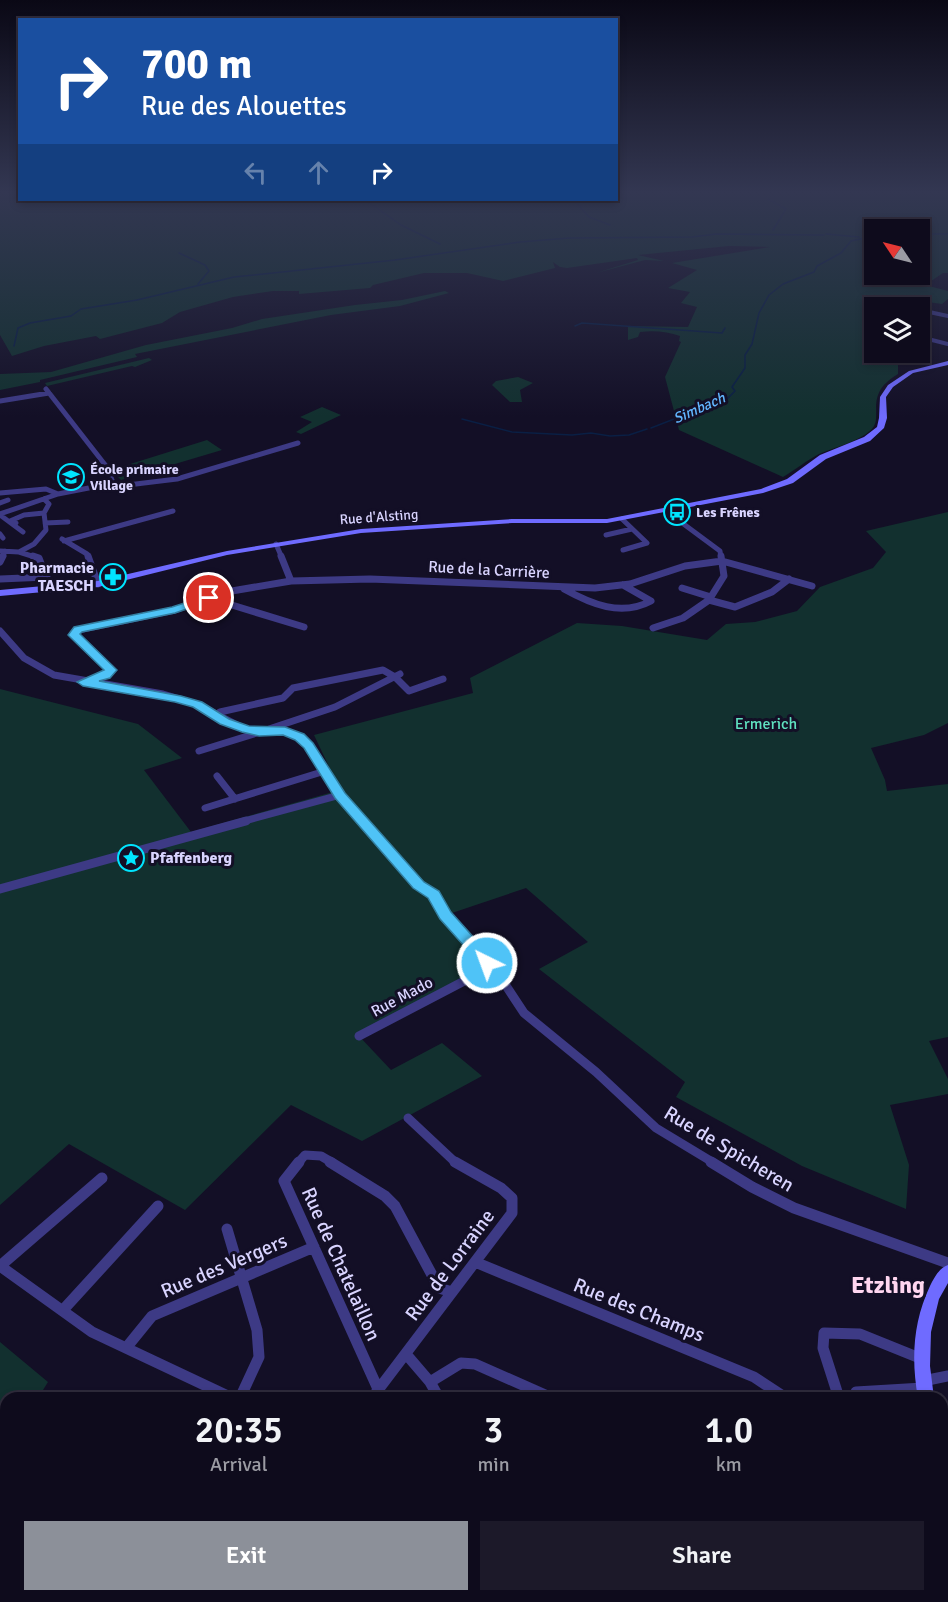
<!DOCTYPE html>
<meta charset="utf-8">
<style>
:root{--surface:#0e0b1c;--page:#1c1929;--text:#f1f3f6;--muted:#9b9ba3;--line:#2e2b3b;--accent:#8c9099}
body{margin:0;font-family:Signika,sans-serif;background:var(--page);color:var(--text);height:100vh;display:flex;flex-direction:column;font-size:22px;white-space:nowrap}
*{box-sizing:border-box;margin:0}
p{font-size:20px;color:var(--muted)}
.icon{flex:none;width:33px;height:33px;fill:none;stroke:currentColor;stroke-width:2;stroke-linecap:round;stroke-linejoin:round}
.map{position:relative;flex:1;overflow:hidden}
.details{position:absolute;left:0px;top:1392px;width:948px;height:210px;display:flex;flex-direction:column;background:var(--surface);border-radius:18px 18px 0 0;box-shadow:0 3px 9px #0003,0 0 0 2px var(--line)}
.details>*{flex:none}
.guide{position:absolute;left:18px;top:18px;width:600px;height:183px;border-radius:0px;box-shadow:0 3px 9px #0003,0 0 0 2px var(--line);background:#1a4fa0;color:#fff;overflow:hidden}
.needle{width:39px;rotate:305deg}
.fabs{position:absolute;left:864px;top:219px;display:grid;gap:12px}
.fabs a{display:grid;place-items:center;width:66px;height:66px;border-radius:0px;background:var(--surface);box-shadow:0 3px 9px #0003,0 0 0 2px var(--line);font-size:30px}
.pin{position:absolute;display:grid;place-items:center;width:51px;height:51px;color:#fff;margin:-26px;border:3px solid #fff;border-radius:50%;box-shadow:0 2px 6px #0007}
.me{position:absolute;width:66px;margin:-33px;rotate:318deg;stroke-linejoin:round;filter:drop-shadow(0 0 4px #0008)}
.turn{display:flex;align-items:center;gap:21px;height:126px;padding:0 24px;font-size:27px}
.turn .icon{width:78px;height:78px;stroke-width:2.5}
.turn b{display:block;font-size:42px;line-height:51px}
.lanes{display:flex;align-items:center;height:57px;padding:0 24px;background:#0003;justify-content:center;gap:30px;direction:ltr}
.lanes .off{opacity:.35}
.eta{display:flex;justify-content:space-evenly;align-items:center;height:102px;text-align:center}
.eta b{font-size:36px;font-weight:600;line-height:42px}
.button{display:flex;gap:12px;margin-top:auto;padding:12px 24px}
.button a{flex:1;height:69px;border-radius:0px;background:var(--accent);color:#fff;font-size:24px;font-weight:600;line-height:69px;text-align:center}
.button a+a{background:var(--page);color:var(--text)}
.map>svg:first-child{display:block}
.green{fill:#12302f;fill-rule:evenodd}
.lines{fill:none;stroke-linecap:round;stroke-linejoin:round}
.stream{stroke:#0a1f44;stroke-width:1.5}
.street-far4{stroke:#3d3a85;stroke-width:4}
.street-far3{stroke:#3d3a85;stroke-width:5}
.street-far2{stroke:#3d3a85;stroke-width:7}
.street-far1{stroke:#3d3a85;stroke-width:9}
.street{stroke:#3d3a85;stroke-width:11}
.secondary{fill:#6f6bff;fill-rule:evenodd}
.route{fill:#4fc3f7;stroke:#337fa1;stroke-width:1.5}
.labels{text-anchor:middle;dominant-baseline:central;stroke-width:6;stroke-linejoin:round;paint-order:stroke}
.far-poi-label{font-size:14px;font-weight:bold;fill:#d9d4ff;stroke:#130f26;text-anchor:start}
.far-street-label{font-size:14px;fill:#d9d4ff;stroke:#130f26}
.far-water-label{font-size:15px;font-style:italic;fill:#62b6ff;stroke:#130f26}
.poi-label{font-size:16px;font-weight:bold;fill:#d9d4ff;stroke:#130f26;text-anchor:end}
.street-label{font-size:16px;fill:#d9d4ff;stroke:#130f26}
.park-label{font-size:16px;fill:#5fe0c0;stroke:#130f26}
.near-street-label{font-size:20px;fill:#d9d4ff;stroke:#130f26}
.near-quarter-label{font-size:24px;font-weight:bold;fill:#ffd6f0;stroke:#130f26}
</style>
<div class="map">
<svg width="948" height="1602" viewBox="0 0 948 1602">
<rect width="100%" height="100%" fill="#130f26"/>
<!-- green -->
<path class="green" d="M 0,192 L 19,192 L 20,200 L 616,200 L 617,192 L 948,192 L 948,273 L 943,273 L 925,285 L 948,291 L 948,299 L 942,304 L 899,298 L 888,307 L 874,308 L 874,352 L 898,353 L 898,374 C 862,395 885,417 871,430 C 858,442 835,447 819,454 C 807,460 795,470 783,477 L 679,430 L 665,377 L 681,342 L 679,341 L 680,336 C 668,332 655,330 640,332 L 638,337 L 628,340 L 628,326 L 688,327 L 697,307 L 681,303 L 690,292 L 668,288 L 697,270 L 672,263 L 770,247 L 729,246 L 638,255 L 664,261 L 645,260 L 596,273 L 638,260 L 637,258 L 567,268 L 560,267 L 553,262 L 555,268 L 503,281 L 467,273 L 424,273 L 373,285 L 370,288 L 299,294 L 299,291 L 273,291 L 233,297 L 180,312 L 162,323 L 100,339 L 96,336 L 44,346 L 12,356 L 0,335 ZM 874,230 L 920,230 L 920,274 L 874,274 Z
M 445,291 L 449,293 L 400,306 L 331,315 L 135,354 L 137,357 L 40,380 L 40,382 L 0,390 L 0,374 L 51,372 L 146,345 L 232,328 L 262,319 L 355,305 L 402,300 Z
M 149,358 L 152,360 L 135,367 L 132,366 L 47,386 L 45,383 Z
M 518,377 L 533,383 L 520,390 L 522,402 L 510,402 L 492,385 L 496,381 Z
M 322,407 L 341,415 L 301,434 L 296,432 L 312,422 L 300,417 Z
M 207,440 L 222,450 L 121,480 L 111,470 Z
M 948,512 L 948,723 L 924,735 L 871,748 L 885,780 L 887,791 L 948,784 L 948,1037 L 929,1041 L 948,1079 L 948,1094 L 890,1105 L 909,1165 L 906,1209 L 802,1166 L 676,1097 L 685,1082 L 539,969 L 588,942 L 526,888 L 446,915 L 491,967 L 359,1036 L 391,1070 L 442,1043 L 482,1076 L 362,1141 L 291,1105 L 185,1210 L 69,1144 L 0,1205 L 0,689 L 138,724 L 182,758 L 144,770 L 191,832 L 340,790 L 314,735 L 473,693 L 470,678 L 577,623 L 622,626 L 707,640 L 726,624 L 755,622 L 797,611 L 820,587 L 873,568 L 886,552 L 866,531 Z
M 0,1342 L 48,1382 L 38,1398 L 6,1398 L 6,1596 L 208,1596 L 206,1602 L 0,1602 Z"/>
<g class="lines">
<!-- stream -->
<path class="stream" d="M 768,199 L 786,209 L 773,230
M 365,200 L 401,225 L 440,244
M 574,200 L 589,217 L 610,225
M 826,234 L 859,237
M 928,234 L 948,234
M 920,235 L 923,235
M 179,253 L 205,265 L 209,271 L 198,284
M 575,326 L 582,323 L 722,333 L 725,328
M 14,346 L 18,328 L 30,323 L 71,316 L 81,309 L 137,300 L 234,277 L 395,260 L 520,242 L 569,238 L 692,237 L 716,234 L 824,235
M 462,419 L 512,432 L 572,435 L 591,433 L 610,436 L 629,435 L 647,429
M 651,428 L 728,398 L 735,391 L 732,387 L 745,368 L 745,355 L 752,344 L 759,313 L 769,295 L 783,284 L 814,272 L 817,266 L 841,253 L 851,241 L 874,236"/>
<!-- street-far4 -->
<path class="street-far4" d="M 897,305 L 909,308
M 920,310 L 948,316
M 920,337 L 948,344"/>
<!-- street-far3 -->
<path class="street-far3" d="M 0,401 L 49,393
M 103,488 L 177,479 L 298,443
M 0,493 L 46,489 L 58,494
M 0,503 L 8,500
M 666,511 L 720,551 L 721,558
M 0,514 L 58,494 L 104,485 L 112,480 L 106,466 L 46,389
M 0,515 L 23,532
M 622,519 L 647,543 L 623,550
M 16,523 L 10,521 L 24,515 L 44,513
M 45,523 L 68,522
M 0,534 L 3,538
M 606,535 L 632,529
M 62,539 L 87,554 L 88,558
M 64,541 L 173,511
M 276,544 L 282,558
M 0,551 L 19,552 L 38,558
M 19,552 L 34,544 L 46,530 L 44,513 L 49,504 L 44,499
M 2,558 L 5,551"/>
<!-- street-far2 -->
<path class="street-far2" d="M 33,556 L 39,558 L 51,589
M 88,556 L 98,584
M 281,556 L 291,581 L 370,579 L 595,588 L 630,584 L 685,566 L 722,561 L 812,586
M 0,562 L 3,556
M 0,579 L 47,577
M 682,588 L 711,597
M 564,589 C 591,604 621,617 651,601 L 623,585
M 209,598 L 304,627
M 709,600 L 735,607 L 772,592 L 789,579
M 653,628 L 683,618 L 709,600 L 724,576 L 721,556
M 0,631 L 24,658 L 54,675 L 163,694 L 197,704 L 245,729 L 286,732 L 299,737 L 312,748 L 340,796 L 362,822
M 87,681 L 111,671 L 74,635 L 78,630 L 175,610 L 226,592 L 291,581
M 220,712 L 283,698 L 293,688 L 383,670 L 395,677 L 409,691 L 443,679
M 269,729 L 335,707 L 400,674
M 199,751 L 257,733
M 217,776 L 235,799
M 205,808 L 325,771
M 241,822 L 340,795"/>
<!-- street-far1 -->
<path class="street-far1" d="M 361,821 L 418,885 L 433,895 L 445,915 L 497,972 L 524,1013 L 596,1072 L 656,1128 L 714,1163
M 0,889 L 246,821
M 359,1036 L 491,967
M 408,1118 L 456,1163
M 298,1163 L 305,1155 L 321,1156 L 333,1163"/>
<!-- street -->
<path class="street" d="M 299,1162 L 284,1181 L 378,1389
M 330,1162 L 385,1196 L 395,1206 L 439,1288 L 452,1292
M 711,1162 L 752,1187 L 794,1208 L 948,1263
M 102,1178 L 0,1266 L 92,1332 L 232,1398
M 227,1229 L 257,1330 L 259,1357 L 240,1398
M 475,1262 L 754,1377 L 786,1398
M 63,1310 L 158,1206
M 126,1348 L 152,1316 L 314,1247
M 406,1354 L 430,1382 L 439,1398
M 923,1381 L 948,1376
M 430,1382 L 461,1363 L 475,1364 L 552,1398
M 856,1392 L 923,1388
M 372,1398 L 512,1213 L 512,1198 L 501,1188 L 455,1162
M 839,1398 L 823,1348 L 824,1333 L 860,1334 L 922,1359
M 942,1412 L 948,1411
M 942,1499 L 948,1497
M 942,1537 L 948,1536
M 487,1596 L 491,1602
M 215,1602 L 218,1596"/>
<!-- secondary -->
<path class="secondary" d="M 948,361 L 948,365 L 913,373 L 893,387 L 886,397 L 887,418 L 884,428 L 870,441 L 826,459 L 793,483 L 763,493 L 607,523 L 512,523 L 361,533 L 227,555 L 98,587 L 0,596 L 0,590 L 98,581 L 227,551 L 361,529 L 512,519 L 607,519 L 761,489 L 787,479 L 820,455 L 864,437 L 877,427 L 879,418 L 880,397 L 888,385 L 909,371 Z
M 948,1265 L 948,1283 L 939,1299 L 931,1332 L 930,1366 L 934,1398 L 918,1398 C 911,1359 913,1322 930,1286 C 934,1278 939,1268 948,1265 Z
M 898,1596 L 916,1596 L 914,1602 L 896,1602 Z"/>
</g>
<!-- sky -->
<linearGradient id="sky" x2="0" y2="1"><stop stop-color="#0a0815"/><stop offset="0.46" stop-color="#333752"/><stop offset="1" stop-color="#333752" stop-opacity="0"/></linearGradient>
<rect width="948" height="417" fill="url(#sky)"/>
<!-- route -->
<path class="route" d="M 209,595 L 215,598 L 213,600 L 175,613 L 82,632 L 80,634 L 117,670 L 110,678 L 99,681 L 181,696 L 202,702 L 229,719 L 249,726 L 285,727 L 304,734 L 313,743 L 345,793 L 424,882 L 439,891 L 451,912 L 493,959 L 495,963 L 493,966 L 482,966 L 440,919 L 428,898 L 413,888 L 335,798 L 304,748 L 295,740 L 283,735 L 259,736 L 242,732 L 220,724 L 193,707 L 175,702 L 83,686 L 77,682 L 104,670 L 70,637 L 68,635 L 74,627 L 172,607 Z"/>
<!-- icons -->
<defs>
<symbol id="school-ring" viewBox="-11 -11 22 22"><circle r="9.5" fill="#130f26" stroke="#00e5ff" stroke-width="1.5"/><path d="M0-5L7-2L0 1L-7-2ZM-4 1L0 2.5L4 1V4Q0 6-4 4Z" fill="#00e5ff"/></symbol>
<symbol id="bus-ring" viewBox="-11 -11 22 22"><circle r="9.5" fill="#130f26" stroke="#00e5ff" stroke-width="1.5"/><path d="M-5-6H5V4H4V6H2V4H-2V6H-4V4H-5ZM-3.5-4V0h7V-4ZM-3.5 1.2v1.5H-2V1.2ZM2 1.2v1.5H3.5V1.2Z" fill="#00e5ff"/></symbol>
<symbol id="pharmacy-ring" viewBox="-11 -11 22 22"><circle r="9.5" fill="#130f26" stroke="#00e5ff" stroke-width="1.5"/><path d="M-2-6h4v4h4v4h-4v4h-4v-4h-4v-4h4Z" fill="#00e5ff"/></symbol>
<symbol id="sight-ring" viewBox="-11 -11 22 22"><circle r="9.5" fill="#130f26" stroke="#00e5ff" stroke-width="1.5"/><path d="M0-6L1.8-2.2L6-1.7L2.9 1.2L3.7 5.4L0 3.3L-3.7 5.4L-2.9 1.2L-6-1.7L-1.8-2.2Z" fill="#00e5ff"/></symbol>
</defs>
<g fill-rule="evenodd">
<use href="#school-ring" x="56" y="462" width="30" height="30"/>
<use href="#bus-ring" x="662" y="497" width="30" height="30"/>
<use href="#pharmacy-ring" x="98" y="562" width="30" height="30"/>
<use href="#sight-ring" x="116" y="843" width="30" height="30"/>
</g>
<g class="labels">
<!-- far-poi labels -->
<g class="far-poi-label">
<text x="90" y="469">École primaire<tspan x="90" dy="16">Village</tspan></text>
<text x="696" y="512">Les Frênes</text>
</g>
<!-- far-street labels -->
<g class="far-street-label">
<text transform="translate(379 517) rotate(-4)">Rue d'Alsting</text>
</g>
<!-- far-water labels -->
<g class="far-water-label">
<text transform="translate(699 408) rotate(-24)">Simbach</text>
</g>
<!-- poi labels -->
<g class="poi-label">
<text x="94" y="568">Pharmacie<tspan x="94" dy="18">TAESCH</tspan></text>
<text x="150" y="858" text-anchor="start">Pfaffenberg</text>
</g>
<!-- street labels -->
<g class="street-label">
<text transform="translate(489 570) rotate(3)">Rue de la Carrière</text>
<text transform="translate(402 997) rotate(-28)">Rue Mado</text>
</g>
<!-- park labels -->
<g class="park-label">
<text x="766" y="724">Ermerich</text>
</g>
<!-- near-street labels -->
<g class="near-street-label">
<text transform="translate(729 1149) rotate(31)">Rue de Spicheren</text>
<text transform="translate(341 1264) rotate(66)">Rue de Chatelaillon</text>
<text transform="translate(450 1265) rotate(-53)">Rue de Lorraine</text>
<text transform="translate(224 1266) rotate(-23)">Rue des Vergers</text>
<text transform="translate(639 1310) rotate(22)">Rue des Champs</text>
</g>
<!-- near-quarter labels -->
<g class="near-quarter-label">
<text x="888" y="1285">Etzling</text>
</g>
</g>
</svg>
<div class="fabs">
<a><svg class="needle" viewBox="-14 -14 28 28"><path d="M0-13l5 13h-10z" fill="#e53935"/><path d="M0 13l5-13h-10z" fill="#9b9ba3"/></svg></a>
<a><svg class="icon" aria-label="layers" viewBox="0 0 24 24"><path d="M12 4l9 5-9 5-9-5zM3 14l9 5 9-5"/></svg></a>
</div>
<div class="pin" style="left:209px;top:598px;background:#d93025"><svg class="icon" aria-label="arrive" viewBox="0 0 24 24"><path d="M6 21V4h12l-3 4 3 4H6"/></svg></div>
<svg class="me" style="left:487px;top:963px" viewBox="-20 -20 40 40"><circle r="17" fill="#4fc3f7" stroke="#fff" stroke-width="3"/><path d="M0-11L8 9 0 5-8 9z" fill="#fff"/></svg>
<div class="guide">
<div class="turn"><svg class="icon" aria-label="right" viewBox="0 0 24 24"><path d="M7 20v-9h11M14 6l5 5-5 5"/></svg><div><b>700 m</b>Rue des Alouettes</div></div>
<div class="lanes"><svg class="icon off" aria-label="left" viewBox="0 0 24 24"><path d="M17 20v-9H6M10 6l-5 5 5 5"/></svg><svg class="icon off" aria-label="ahead" viewBox="0 0 24 24"><path d="M12 20V5M6 11l6-6 6 6"/></svg><svg class="icon" aria-label="right" viewBox="0 0 24 24"><path d="M7 20v-9h11M14 6l5 5-5 5"/></svg></div>
</div>
<section class="details">
<div class="eta">
<div><b>20:35</b><p>Arrival</p></div>
<div><b>3</b><p>min</p></div>
<div><b>1.0</b><p>km</p></div>
</div>
<div class="button"><a>Exit</a><a>Share</a></div>
</section>
</div>
